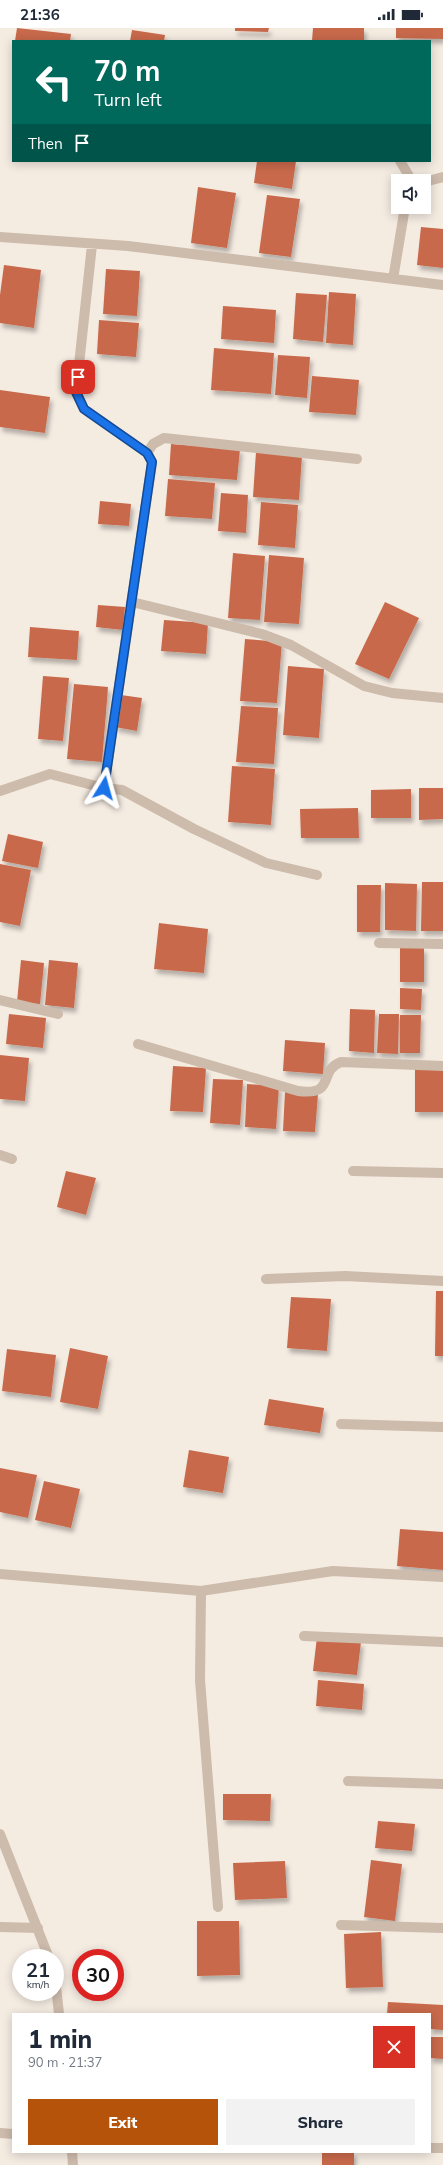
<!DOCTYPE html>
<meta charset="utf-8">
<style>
:root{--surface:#fff;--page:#f2f2f3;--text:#1f2937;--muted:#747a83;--accent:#b45309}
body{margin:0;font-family:Mulish,sans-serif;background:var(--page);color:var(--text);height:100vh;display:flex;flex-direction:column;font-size:15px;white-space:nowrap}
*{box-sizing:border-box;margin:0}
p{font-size:13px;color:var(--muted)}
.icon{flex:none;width:22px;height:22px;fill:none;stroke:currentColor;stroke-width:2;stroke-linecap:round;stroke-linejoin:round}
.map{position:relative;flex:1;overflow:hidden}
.drawer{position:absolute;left:12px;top:1985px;width:419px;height:140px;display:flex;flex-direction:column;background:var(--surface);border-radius:0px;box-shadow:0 2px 10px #0003}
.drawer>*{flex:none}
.guide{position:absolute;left:12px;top:12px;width:419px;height:122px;border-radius:0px;box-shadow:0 2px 10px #0003;background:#00695c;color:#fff;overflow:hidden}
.buttons{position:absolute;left:391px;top:146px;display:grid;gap:8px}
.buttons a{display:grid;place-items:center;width:40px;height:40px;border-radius:0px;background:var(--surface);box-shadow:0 2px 10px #0003;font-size:20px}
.speed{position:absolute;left:12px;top:1921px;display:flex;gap:8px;font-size:20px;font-weight:700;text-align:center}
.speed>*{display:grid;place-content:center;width:52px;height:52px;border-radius:50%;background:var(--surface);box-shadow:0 2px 10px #0003;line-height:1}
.speed small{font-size:10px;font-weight:400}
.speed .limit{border:6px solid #d22;background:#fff;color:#111}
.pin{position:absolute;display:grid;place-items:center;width:34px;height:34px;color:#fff;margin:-17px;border-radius:8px;box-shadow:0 2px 6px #0006}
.me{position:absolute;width:44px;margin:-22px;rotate:8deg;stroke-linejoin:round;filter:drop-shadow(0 0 3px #0008)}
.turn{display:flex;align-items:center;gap:14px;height:84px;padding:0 16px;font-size:18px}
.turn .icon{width:52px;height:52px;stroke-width:2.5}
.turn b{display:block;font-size:28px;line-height:34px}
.then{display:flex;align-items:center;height:38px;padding:0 16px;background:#0003;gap:8px;font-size:15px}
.round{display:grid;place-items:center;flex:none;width:42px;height:42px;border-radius:0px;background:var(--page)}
.summary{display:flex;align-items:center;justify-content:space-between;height:68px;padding:0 16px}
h1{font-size:24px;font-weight:800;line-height:30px}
.action{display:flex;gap:8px;margin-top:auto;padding:8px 16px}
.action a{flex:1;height:46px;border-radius:0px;background:var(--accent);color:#fff;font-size:16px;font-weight:800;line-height:46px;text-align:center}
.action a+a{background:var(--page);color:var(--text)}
.status{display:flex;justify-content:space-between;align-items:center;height:28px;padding:0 20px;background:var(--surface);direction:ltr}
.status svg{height:11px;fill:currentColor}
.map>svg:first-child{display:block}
.building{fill:#c8694b;filter:url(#shadow)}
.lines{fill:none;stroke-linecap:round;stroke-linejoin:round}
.street{stroke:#cdbbac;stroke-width:10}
.route-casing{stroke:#114b97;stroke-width:10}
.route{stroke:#1a73e8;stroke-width:7}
</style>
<div class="status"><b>21:36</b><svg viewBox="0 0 49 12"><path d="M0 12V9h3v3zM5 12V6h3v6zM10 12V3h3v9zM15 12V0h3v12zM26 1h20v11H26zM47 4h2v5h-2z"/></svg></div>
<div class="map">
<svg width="443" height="2137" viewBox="0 0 443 2137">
<defs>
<filter id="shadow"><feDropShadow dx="2.5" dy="4.5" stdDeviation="2" flood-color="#0004"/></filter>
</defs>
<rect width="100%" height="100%" fill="#f4ebe1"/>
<!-- building -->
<path class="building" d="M 17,0 L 71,6 L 70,13 L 15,13 Z
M 235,0 L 269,0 L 268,4 L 235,3 Z
M 313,0 L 364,0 L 364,13 L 312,13 Z
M 396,0 L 443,0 L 443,11 L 396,10 Z
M 132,2 L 165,7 L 164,13 L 130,13 Z
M 257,133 L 296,133 L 292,161 L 254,155 Z
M 198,159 L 236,165 L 227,220 L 191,215 Z
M 267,167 L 300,171 L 291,229 L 259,225 Z
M 421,199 L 443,201 L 443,240 L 417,237 Z
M 4,237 L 41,242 L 34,300 L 0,295 L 0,267 Z
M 106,241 L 140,243 L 137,288 L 103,286 Z
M 329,264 L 356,266 L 353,317 L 326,315 Z
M 296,265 L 327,267 L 323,314 L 293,311 Z
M 223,278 L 276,282 L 274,315 L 221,311 Z
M 99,292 L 139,295 L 136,329 L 97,326 Z
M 214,320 L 274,325 L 271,366 L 211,362 Z
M 278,327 L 310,329 L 307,370 L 275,367 Z
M 312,348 L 359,352 L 356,387 L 309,384 Z
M 0,362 L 50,369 L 45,405 L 0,399 Z
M 171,416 L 240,421 L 237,452 L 169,447 Z
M 256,424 L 302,427 L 299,472 L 253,469 Z
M 168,451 L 215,455 L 212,491 L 165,488 Z
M 221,465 L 248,467 L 246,505 L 218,503 Z
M 100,473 L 131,476 L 129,498 L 98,496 Z
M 261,474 L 298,477 L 295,520 L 258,517 Z
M 233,525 L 265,528 L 260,592 L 228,590 Z
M 269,527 L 304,530 L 299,596 L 264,594 Z
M 385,574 L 419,590 L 389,651 L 355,636 Z
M 98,577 L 125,579 L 123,602 L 96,599 Z
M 164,592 L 208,595 L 206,626 L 161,623 Z
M 30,599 L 79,603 L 77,632 L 28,629 Z
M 245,611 L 282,614 L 277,675 L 240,673 Z
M 288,638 L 324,641 L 319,710 L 283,707 Z
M 43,648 L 69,650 L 63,713 L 38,711 Z
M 74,656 L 108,659 L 102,734 L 67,731 Z
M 121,667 L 142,670 L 137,703 L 115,699 Z
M 241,678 L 278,680 L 274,736 L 236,734 Z
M 232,738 L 275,741 L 271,797 L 228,794 Z
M 419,760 L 443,760 L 443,791 L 419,792 Z
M 411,761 L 411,790 L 371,790 L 371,762 Z
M 358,780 L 359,810 L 301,810 L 300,781 Z
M 8,806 L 43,814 L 38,840 L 2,833 Z
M 0,836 L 31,842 L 20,898 L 0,894 Z
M 422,854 L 443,854 L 443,903 L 421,903 Z
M 385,855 L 417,856 L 416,903 L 385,902 Z
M 357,857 L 381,857 L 380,904 L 357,904 Z
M 159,895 L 208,901 L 204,945 L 154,941 Z
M 400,919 L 424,920 L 424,954 L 400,954 Z
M 21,932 L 44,935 L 40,976 L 17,974 Z
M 49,932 L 78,935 L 74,980 L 45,977 Z
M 400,960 L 422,961 L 421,982 L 400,981 Z
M 350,981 L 375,982 L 374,1025 L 349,1023 Z
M 9,986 L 46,990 L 43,1020 L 6,1016 Z
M 379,986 L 399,986 L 398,1026 L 377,1025 Z
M 400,987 L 421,987 L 420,1025 L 400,1025 Z
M 285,1012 L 325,1015 L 323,1046 L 283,1043 Z
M 0,1027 L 29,1030 L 25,1073 L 0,1071 Z
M 173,1038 L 206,1040 L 203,1084 L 170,1083 Z
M 415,1040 L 443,1041 L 443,1084 L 415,1084 Z
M 213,1051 L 243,1052 L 240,1097 L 210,1095 Z
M 247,1056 L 279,1058 L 276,1101 L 245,1099 Z
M 285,1064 L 318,1066 L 315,1104 L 283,1103 Z
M 66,1143 L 96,1150 L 86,1187 L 57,1179 Z
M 436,1263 L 443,1263 L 443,1328 L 435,1328 Z
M 291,1269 L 331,1271 L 327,1323 L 287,1320 Z
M 70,1320 L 108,1328 L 98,1381 L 60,1374 Z
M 7,1321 L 56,1327 L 51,1369 L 2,1363 Z
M 269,1371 L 324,1380 L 320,1405 L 264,1397 Z
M 189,1422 L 229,1429 L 223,1465 L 183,1459 Z
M 0,1440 L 37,1447 L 28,1490 L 0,1484 Z
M 44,1453 L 80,1461 L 71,1500 L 35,1492 Z
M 400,1501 L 443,1504 L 443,1542 L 397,1538 Z
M 317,1609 L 361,1614 L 357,1647 L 313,1643 Z
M 318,1652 L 364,1656 L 362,1682 L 316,1678 Z
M 223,1766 L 271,1766 L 270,1793 L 223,1792 Z
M 378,1793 L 415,1796 L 412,1823 L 375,1820 Z
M 371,1832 L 402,1836 L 395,1893 L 364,1889 Z
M 285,1833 L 287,1870 L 235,1872 L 233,1835 Z
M 197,1893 L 239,1893 L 240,1947 L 197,1948 Z
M 381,1904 L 383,1959 L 346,1960 L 344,1906 Z
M 388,1974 L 443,1977 L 443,2002 L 430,2001 L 430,1986 L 387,1986 Z
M 430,2009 L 443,2009 L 443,2031 L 430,2030 Z
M 322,2124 L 354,2124 L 354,2137 L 322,2137 Z"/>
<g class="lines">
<!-- street -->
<path class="street" d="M 400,133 L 412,153
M 424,154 L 443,149
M 0,209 L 128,218 L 443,257
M 92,217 L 76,364 L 84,381 L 147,425 L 152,434 L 104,760
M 393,251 L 405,179
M 147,425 L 153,416 L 164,410 L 357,431
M 132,574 L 262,606 L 291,617 L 364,658 L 392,665 L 443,670
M 0,763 L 50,746 L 104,760 L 122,762 L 194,801 L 266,835 L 317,847
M 379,915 L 443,916
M 0,972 L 58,986
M 138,1016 L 298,1063 C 337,1068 317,1043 341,1034 L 443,1038
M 0,1127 L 12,1131
M 353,1143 L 443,1145
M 266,1251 L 345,1248 L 443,1253
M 341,1396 L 443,1399
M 0,1546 L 201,1563 L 333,1543 L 443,1549
M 201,1563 L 200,1652 L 218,1879
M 304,1608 L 443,1614
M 348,1753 L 443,1756
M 0,1806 L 49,1930
M 341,1897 L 443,1900
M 0,1899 L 38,1900
M 55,1949 L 59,1986
M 0,2105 L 13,2106
M 430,2120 L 443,2120
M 72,2124 L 73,2137"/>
</g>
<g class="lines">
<defs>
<path id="route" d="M 78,349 L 76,364 L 84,381 L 147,425 L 152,434 L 104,760"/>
</defs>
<!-- route casing -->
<use href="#route" class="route-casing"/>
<!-- route -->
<use href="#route" class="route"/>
</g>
</svg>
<div class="buttons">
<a><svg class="icon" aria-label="sound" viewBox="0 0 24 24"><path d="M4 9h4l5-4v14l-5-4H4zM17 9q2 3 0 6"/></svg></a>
</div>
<div class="speed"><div>21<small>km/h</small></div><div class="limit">30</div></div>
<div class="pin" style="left:78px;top:349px;background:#d93025"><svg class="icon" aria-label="arrive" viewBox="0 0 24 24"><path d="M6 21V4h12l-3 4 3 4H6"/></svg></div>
<svg class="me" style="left:104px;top:760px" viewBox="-20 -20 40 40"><path d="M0-17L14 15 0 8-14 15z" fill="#1a73e8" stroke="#fff" stroke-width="4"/></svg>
<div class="guide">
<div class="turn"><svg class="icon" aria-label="left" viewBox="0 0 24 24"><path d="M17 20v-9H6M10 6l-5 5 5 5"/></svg><div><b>70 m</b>Turn left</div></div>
<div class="then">Then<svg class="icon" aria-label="arrive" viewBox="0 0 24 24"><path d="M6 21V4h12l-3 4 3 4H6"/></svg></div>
</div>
<section class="drawer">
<div class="summary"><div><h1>1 min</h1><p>90 m · 21:37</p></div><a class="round" style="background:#d93025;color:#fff"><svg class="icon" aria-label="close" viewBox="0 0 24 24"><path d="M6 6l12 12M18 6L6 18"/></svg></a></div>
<div class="action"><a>Exit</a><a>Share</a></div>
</section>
</div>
